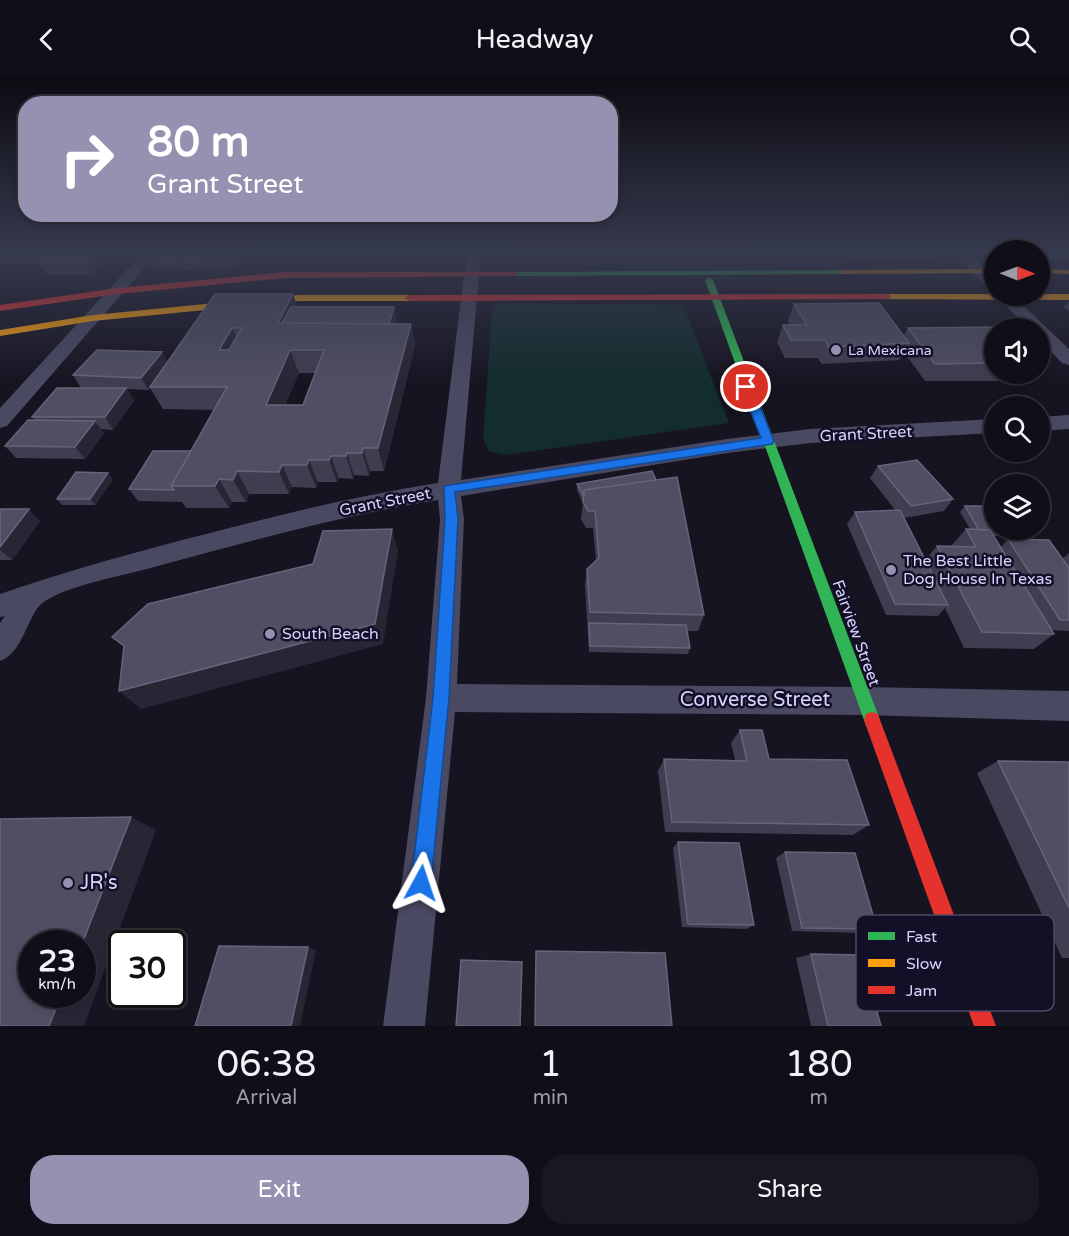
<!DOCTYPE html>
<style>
:root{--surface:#100f19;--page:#191822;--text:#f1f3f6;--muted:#9c9ca2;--line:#302f38;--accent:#9591b1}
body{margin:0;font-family:"Varela Round",sans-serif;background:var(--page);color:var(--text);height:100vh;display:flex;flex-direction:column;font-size:22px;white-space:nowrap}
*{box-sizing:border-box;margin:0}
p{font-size:20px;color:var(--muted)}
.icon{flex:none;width:33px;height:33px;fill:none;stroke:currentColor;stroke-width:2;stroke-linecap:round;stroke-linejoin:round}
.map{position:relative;height:948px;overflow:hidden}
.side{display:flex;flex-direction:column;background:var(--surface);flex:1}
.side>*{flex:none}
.guide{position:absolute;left:18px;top:18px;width:600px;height:126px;border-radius:24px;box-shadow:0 3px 9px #0003,0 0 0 2px var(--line);background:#9591b1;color:#fff;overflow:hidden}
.needle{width:39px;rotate:91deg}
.controls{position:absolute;left:984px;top:162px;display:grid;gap:12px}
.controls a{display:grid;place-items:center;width:66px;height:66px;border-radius:50%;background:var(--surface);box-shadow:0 3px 9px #0003,0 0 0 2px var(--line);font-size:30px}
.speed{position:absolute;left:18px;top:852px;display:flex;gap:12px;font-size:30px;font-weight:700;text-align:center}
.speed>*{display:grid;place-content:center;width:78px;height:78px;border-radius:50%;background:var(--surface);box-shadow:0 3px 9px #0003,0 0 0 2px var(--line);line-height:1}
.speed small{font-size:15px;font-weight:400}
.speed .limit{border:3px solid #111;border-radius:9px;background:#fff;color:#111}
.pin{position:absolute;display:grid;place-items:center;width:51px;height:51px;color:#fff;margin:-26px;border:3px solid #fff;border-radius:50%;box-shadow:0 2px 6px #0007}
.me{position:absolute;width:66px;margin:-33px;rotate:5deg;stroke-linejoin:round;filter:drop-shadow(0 0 4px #0008)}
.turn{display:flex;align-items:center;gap:21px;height:126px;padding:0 30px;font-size:27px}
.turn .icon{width:78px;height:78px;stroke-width:2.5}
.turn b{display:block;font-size:42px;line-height:51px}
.eta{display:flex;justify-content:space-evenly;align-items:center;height:102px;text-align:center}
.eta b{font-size:36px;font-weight:600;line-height:42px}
.button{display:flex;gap:12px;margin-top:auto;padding:12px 30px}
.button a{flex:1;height:69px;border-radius:24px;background:var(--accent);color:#fff;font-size:24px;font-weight:600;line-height:69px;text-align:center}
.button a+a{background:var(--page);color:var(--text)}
header{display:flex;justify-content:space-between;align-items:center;height:78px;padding:0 30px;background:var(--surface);font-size:27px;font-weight:600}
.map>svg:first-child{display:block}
.green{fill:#132c2d}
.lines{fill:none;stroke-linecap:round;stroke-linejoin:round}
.street{fill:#4a4962;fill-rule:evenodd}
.fast{fill:#30b455;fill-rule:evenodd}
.slow{fill:#ff9f0a;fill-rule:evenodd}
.jam{fill:#e5322d;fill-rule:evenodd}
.wall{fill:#403d50;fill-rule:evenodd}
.shaded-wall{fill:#282635}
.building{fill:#504e63;stroke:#66637b;stroke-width:1.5;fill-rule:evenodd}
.route{fill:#1a73e8;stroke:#114b97;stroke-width:1.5}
.poi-dot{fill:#9591b1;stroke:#130f26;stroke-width:2}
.labels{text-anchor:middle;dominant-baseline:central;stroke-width:5;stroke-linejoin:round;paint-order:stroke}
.far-poi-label{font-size:14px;fill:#d9d4ff;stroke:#130f26;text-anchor:start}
.street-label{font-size:16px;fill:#d9d4ff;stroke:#130f26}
.poi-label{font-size:16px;fill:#d9d4ff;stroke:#130f26;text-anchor:start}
.near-street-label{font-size:20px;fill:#d9d4ff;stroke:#130f26}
.near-poi-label{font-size:20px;fill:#d9d4ff;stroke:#130f26;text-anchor:start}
.key{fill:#130f26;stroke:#4e4a67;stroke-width:1.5}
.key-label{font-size:16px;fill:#d9d4ff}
</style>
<header><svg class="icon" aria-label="back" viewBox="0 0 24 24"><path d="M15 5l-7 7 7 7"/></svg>Headway<svg class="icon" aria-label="search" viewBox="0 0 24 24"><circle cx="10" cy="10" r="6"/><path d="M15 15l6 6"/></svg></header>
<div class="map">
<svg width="1069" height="948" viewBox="0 0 1069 948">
<rect width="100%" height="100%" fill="#161421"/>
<!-- green -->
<path class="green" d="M 496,226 L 683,227 L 729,345 L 507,377 L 489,373 L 483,361 L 492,232 Z"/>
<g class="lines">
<!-- street -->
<path class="street" d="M 144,173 L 159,173 L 7,348 L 0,350 L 0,330 Z
M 467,173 L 481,173 L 461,402 L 727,361 L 810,351 L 994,341 L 994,355 L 810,365 L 727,375 L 461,418 L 464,441 L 457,606 L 864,609 L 1069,613 L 1069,643 L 864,637 L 455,634 L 425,948 L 383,948 L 426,620 L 440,441 L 438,422 C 342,437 248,464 154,489 C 123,498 72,506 45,523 C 27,534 25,574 0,583 L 0,545 L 5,538 L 0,539 L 0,516 C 69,492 139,473 210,455 C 286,435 361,417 438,405 Z
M 952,173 L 967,173 L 994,199 L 994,213 L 988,211 Z
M 996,218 L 1013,218 L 1069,271 L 1069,287 L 1062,285 L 1040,262 L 1040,250 L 1028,250 Z
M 1069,337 L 1069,351 L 1040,353 L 1040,339 Z"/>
<!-- fast -->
<path class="fast" d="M 839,192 L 843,194 L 842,196 L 515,198 L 511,196 L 515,194 Z
M 709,199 L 713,202 L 880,642 L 878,648 L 872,650 L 866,648 L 864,642 L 705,202 Z"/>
<!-- slow -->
<path class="slow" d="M 994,191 L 994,195 L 839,196 L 835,194 L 839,192 Z
M 1040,191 L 1069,192 L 1069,196 L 1040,195 Z
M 887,216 L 1069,216 L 1069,222 L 884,221 L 884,217 Z
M 298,217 L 409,217 L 413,220 L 409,223 L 298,223 L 93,243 L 0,258 L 0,252 L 93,237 Z"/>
<!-- jam -->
<path class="jam" d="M 285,194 L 515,194 L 519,196 L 515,198 L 285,200 L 117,216 L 0,233 L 0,227 L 117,210 Z
M 887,216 L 890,217 L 890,221 L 409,223 L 405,220 L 409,217 Z
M 872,634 L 878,636 L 880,642 L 996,948 L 974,948 L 864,642 L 866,636 Z"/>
</g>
<!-- wall -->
<path class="wall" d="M 0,173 L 118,173 L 93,197 L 46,196 L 39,186 L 0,185 Z
M 247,173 L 238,188 L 183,192 L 155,190 L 152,184 Z
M 500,173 L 584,173 L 584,176 L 500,175 Z
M 845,173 L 940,173 L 935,183 L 898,182 L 895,179 L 893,183 L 854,183 Z
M 1040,173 L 1069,173 L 1069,183 L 1040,183 Z
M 293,216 L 297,229 L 398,246 L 411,246 L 415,268 L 384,393 L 370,393 L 369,398 L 354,397 L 353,401 L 339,400 L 337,404 L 318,404 L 316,410 L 292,409 L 289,416 L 249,416 L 246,424 L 232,424 L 229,430 L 186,430 L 182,424 L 138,423 L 129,411 L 191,373 L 214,332 L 163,331 L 150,310 L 149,312 L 127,311 L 134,323 L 113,352 L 101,351 L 104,355 L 85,381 L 16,380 L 5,368 L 35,342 L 32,339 L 81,310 L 73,297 L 167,284 ZM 299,295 L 316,295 L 303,327 L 285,327 Z
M 1069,223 L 1069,233 L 1064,229 Z
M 794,226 L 904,258 L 908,250 L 994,250 L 994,296 L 1028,296 L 1022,303 L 925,303 L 904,274 L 899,282 L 822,286 L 818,280 L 785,280 L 777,264 L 783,247 L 790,247 L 788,243 Z
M 878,388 L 953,421 L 944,433 L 904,440 L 925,482 L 937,468 L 951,468 L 966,451 L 970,451 L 960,434 L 965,428 L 1012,452 L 1007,458 L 994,458 L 1001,469 L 1008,461 L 1062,481 L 1069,475 L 1069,553 L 1052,552 L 1054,556 L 1034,571 L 964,570 L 945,530 L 938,538 L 886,537 L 847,446 L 855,434 L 896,433 L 870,400 Z
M 113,401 L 95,427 L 62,427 L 57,421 Z
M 577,406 L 704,537 L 698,553 L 687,553 L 690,570 L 688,576 L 589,574 L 585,507 L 587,491 L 596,483 L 593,450 L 586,450 L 581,441 L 583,425 L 577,412 Z
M 0,431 L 40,443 L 12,482 L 0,482 Z
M 740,652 L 769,681 L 869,747 L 853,757 L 665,754 L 658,693 L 664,681 L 735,682 L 731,665 Z
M 998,683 L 1069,684 L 1069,880 L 1062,880 L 977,695 Z
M 678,764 L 754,847 L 746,851 L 682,849 L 673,770 Z
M 785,774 L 877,851 L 864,855 L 792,853 L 776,780 Z
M 811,876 L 881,948 L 811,948 L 796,880 Z"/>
<!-- shaded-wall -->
<path class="shaded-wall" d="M 48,173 L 68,173 L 53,186 L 46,174 Z
M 100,173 L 118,173 L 93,197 L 87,185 Z
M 241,173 L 247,173 L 238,188 L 236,182 Z
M 293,216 L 301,238 L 294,250 L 278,245 Z
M 394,229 L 398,246 L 388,250 Z
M 411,246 L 415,268 L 384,393 L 378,370 Z
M 232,250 L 242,272 L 219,272 Z
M 290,272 L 299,295 L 275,349 L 266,327 Z
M 162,274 L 169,286 L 150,309 L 150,310 L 149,312 L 141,300 Z
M 126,310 L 134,323 L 113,352 L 105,339 Z
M 95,343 L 104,355 L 85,381 L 75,369 Z
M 363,370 L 370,393 L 369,398 L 362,375 Z
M 347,375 L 354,397 L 353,401 L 346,378 Z
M 331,378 L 339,400 L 337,404 L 329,382 Z
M 309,382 L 318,404 L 316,410 L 307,387 Z
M 282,387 L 292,409 L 289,416 L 279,394 Z
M 237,393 L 249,416 L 246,424 L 233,402 Z
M 108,395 L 113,401 L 95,427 L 90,421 Z
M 219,401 L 232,424 L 229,430 L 215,408 Z
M 29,431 L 40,443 L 12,482 L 0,472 L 0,469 Z
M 392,451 L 398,473 L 383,566 L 141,631 L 119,613 Z
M 131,739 L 156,752 L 84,948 L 49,948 L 62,916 L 82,916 L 82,866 Z
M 308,869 L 316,872 L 300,948 L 291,948 Z"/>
<!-- building -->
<path class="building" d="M 0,173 L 48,173 L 46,174 L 0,174 Z
M 54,173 L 100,173 L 87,185 L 39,185 Z
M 163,173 L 241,173 L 236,182 L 180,186 L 152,184 Z
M 215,216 L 293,216 L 278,245 L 411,246 L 378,370 L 363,370 L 362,375 L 347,375 L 346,378 L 331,378 L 329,382 L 309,382 L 307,387 L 282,387 L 279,394 L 237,393 L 233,402 L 219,401 L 215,408 L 171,408 L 227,309 L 150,309 ZM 232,250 L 242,250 L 229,272 L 219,272 ZM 290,272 L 324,272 L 303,327 L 266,327 Z
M 879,225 L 909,265 L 829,269 L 825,262 L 791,262 L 783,247 L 807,247 L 794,226 Z
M 291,229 L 394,229 L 389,246 L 282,245 Z
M 1002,249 L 1003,250 L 994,250 L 994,285 L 935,286 L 908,250 Z
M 97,272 L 162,274 L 141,300 L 73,297 Z
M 57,310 L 126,310 L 105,339 L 32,339 Z
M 28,342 L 95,343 L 75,369 L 5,368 Z
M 153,373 L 191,373 L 171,408 L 174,412 L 129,411 Z
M 917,382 L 953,421 L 911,428 L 878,388 Z
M 652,393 L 656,402 L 584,412 L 584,419 L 577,406 Z
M 76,394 L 108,395 L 90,421 L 57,421 Z
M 677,399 L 704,537 L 590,534 L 587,491 L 599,480 L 595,433 L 588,433 L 583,424 L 584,412 Z
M 965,428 L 994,428 L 994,452 L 1012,452 L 979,452 Z
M 0,431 L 29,431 L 0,469 Z
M 900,432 L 948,527 L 895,526 L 855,434 Z
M 392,451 L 375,546 L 119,613 L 124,568 L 112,559 L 148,526 L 313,486 L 323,453 Z
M 966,451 L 990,452 L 1054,556 L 982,554 L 937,468 L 976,469 Z
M 1008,461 L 1049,462 L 1069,490 L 1069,542 L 1060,542 Z
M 589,545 L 686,547 L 690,570 L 590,568 Z
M 740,652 L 762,652 L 769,681 L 847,682 L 869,747 L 672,744 L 664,681 L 747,683 Z
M 998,683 L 1069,684 L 1069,830 Z
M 131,739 L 82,866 L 32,866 L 32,916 L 62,916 L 49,948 L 0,948 L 0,741 Z
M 678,764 L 739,765 L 754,847 L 688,846 Z
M 785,774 L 855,775 L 877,851 L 802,850 Z
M 219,868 L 308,869 L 291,948 L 195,948 Z
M 536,873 L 665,875 L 672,948 L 535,948 Z
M 811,876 L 861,877 L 881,948 L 828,948 Z
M 461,882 L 522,884 L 520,948 L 456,948 Z"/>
<!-- sky -->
<linearGradient id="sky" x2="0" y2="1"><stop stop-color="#0c0b12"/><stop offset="0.57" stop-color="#363a4e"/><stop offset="1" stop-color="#363a4e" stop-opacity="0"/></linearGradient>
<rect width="1069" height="305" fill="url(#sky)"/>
<!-- route -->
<path class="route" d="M 743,306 L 752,309 L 774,363 L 772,366 L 455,414 L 458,441 L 449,620 L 431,805 L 428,812 L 421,815 L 414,812 L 411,805 L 433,620 L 445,441 L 444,408 L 761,360 L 741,309 Z"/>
<!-- markers -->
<g class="poi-dot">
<circle cx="836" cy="272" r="6"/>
<circle cx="891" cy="492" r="6"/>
<circle cx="270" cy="556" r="6"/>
<circle cx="68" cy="805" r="6"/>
</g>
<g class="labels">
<!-- far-poi labels -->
<g class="far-poi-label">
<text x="848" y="272">La Mexicana</text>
</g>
<!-- street labels -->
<g class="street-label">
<text transform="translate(866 356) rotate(-3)">Grant Street</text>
<text transform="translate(385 424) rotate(-11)">Grant Street</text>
<text transform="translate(856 555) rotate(70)">Fairview Street</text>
</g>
<!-- poi labels -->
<g class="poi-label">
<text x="903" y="483">The Best Little<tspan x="903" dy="18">Dog House In Texas</tspan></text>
<text x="282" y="556">South Beach</text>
</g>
<!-- near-street labels -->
<g class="near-street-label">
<text x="755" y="622">Converse Street</text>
</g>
<!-- near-poi labels -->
<g class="near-poi-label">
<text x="80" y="805">JR's</text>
</g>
</g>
<!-- legend -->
<rect x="856" y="837" width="198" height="96" rx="9" class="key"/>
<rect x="868" y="854" width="27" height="8" fill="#30b455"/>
<rect x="868" y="881" width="27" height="8" fill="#ff9f0a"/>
<rect x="868" y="908" width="27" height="8" fill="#e5322d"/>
<g class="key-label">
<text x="906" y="864">Fast</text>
<text x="906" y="891">Slow</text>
<text x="906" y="918">Jam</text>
</g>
</svg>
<div class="controls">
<a><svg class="needle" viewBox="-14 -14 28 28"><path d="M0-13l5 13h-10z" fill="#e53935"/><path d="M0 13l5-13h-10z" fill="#9c9ca2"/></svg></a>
<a><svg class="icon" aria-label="sound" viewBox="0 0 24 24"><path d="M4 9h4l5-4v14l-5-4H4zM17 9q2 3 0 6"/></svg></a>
<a><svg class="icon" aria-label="search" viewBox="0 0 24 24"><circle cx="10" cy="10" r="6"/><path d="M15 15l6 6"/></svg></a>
<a><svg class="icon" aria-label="layers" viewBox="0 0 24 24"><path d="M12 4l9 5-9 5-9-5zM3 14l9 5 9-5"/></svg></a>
</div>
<div class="speed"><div>23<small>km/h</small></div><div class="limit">30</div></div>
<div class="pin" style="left:746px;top:309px;background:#d93025"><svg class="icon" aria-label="arrive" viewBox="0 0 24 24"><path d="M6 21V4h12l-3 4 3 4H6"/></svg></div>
<svg class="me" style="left:421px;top:805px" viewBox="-20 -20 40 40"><path d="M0-17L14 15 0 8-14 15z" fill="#1a73e8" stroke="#fff" stroke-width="4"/></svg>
<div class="guide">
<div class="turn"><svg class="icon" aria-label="right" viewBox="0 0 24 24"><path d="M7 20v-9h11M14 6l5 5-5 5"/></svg><div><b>80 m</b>Grant Street</div></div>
</div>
</div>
<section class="side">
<div class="eta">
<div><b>06:38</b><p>Arrival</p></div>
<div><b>1</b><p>min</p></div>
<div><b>180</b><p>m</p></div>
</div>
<div class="button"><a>Exit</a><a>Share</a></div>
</section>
